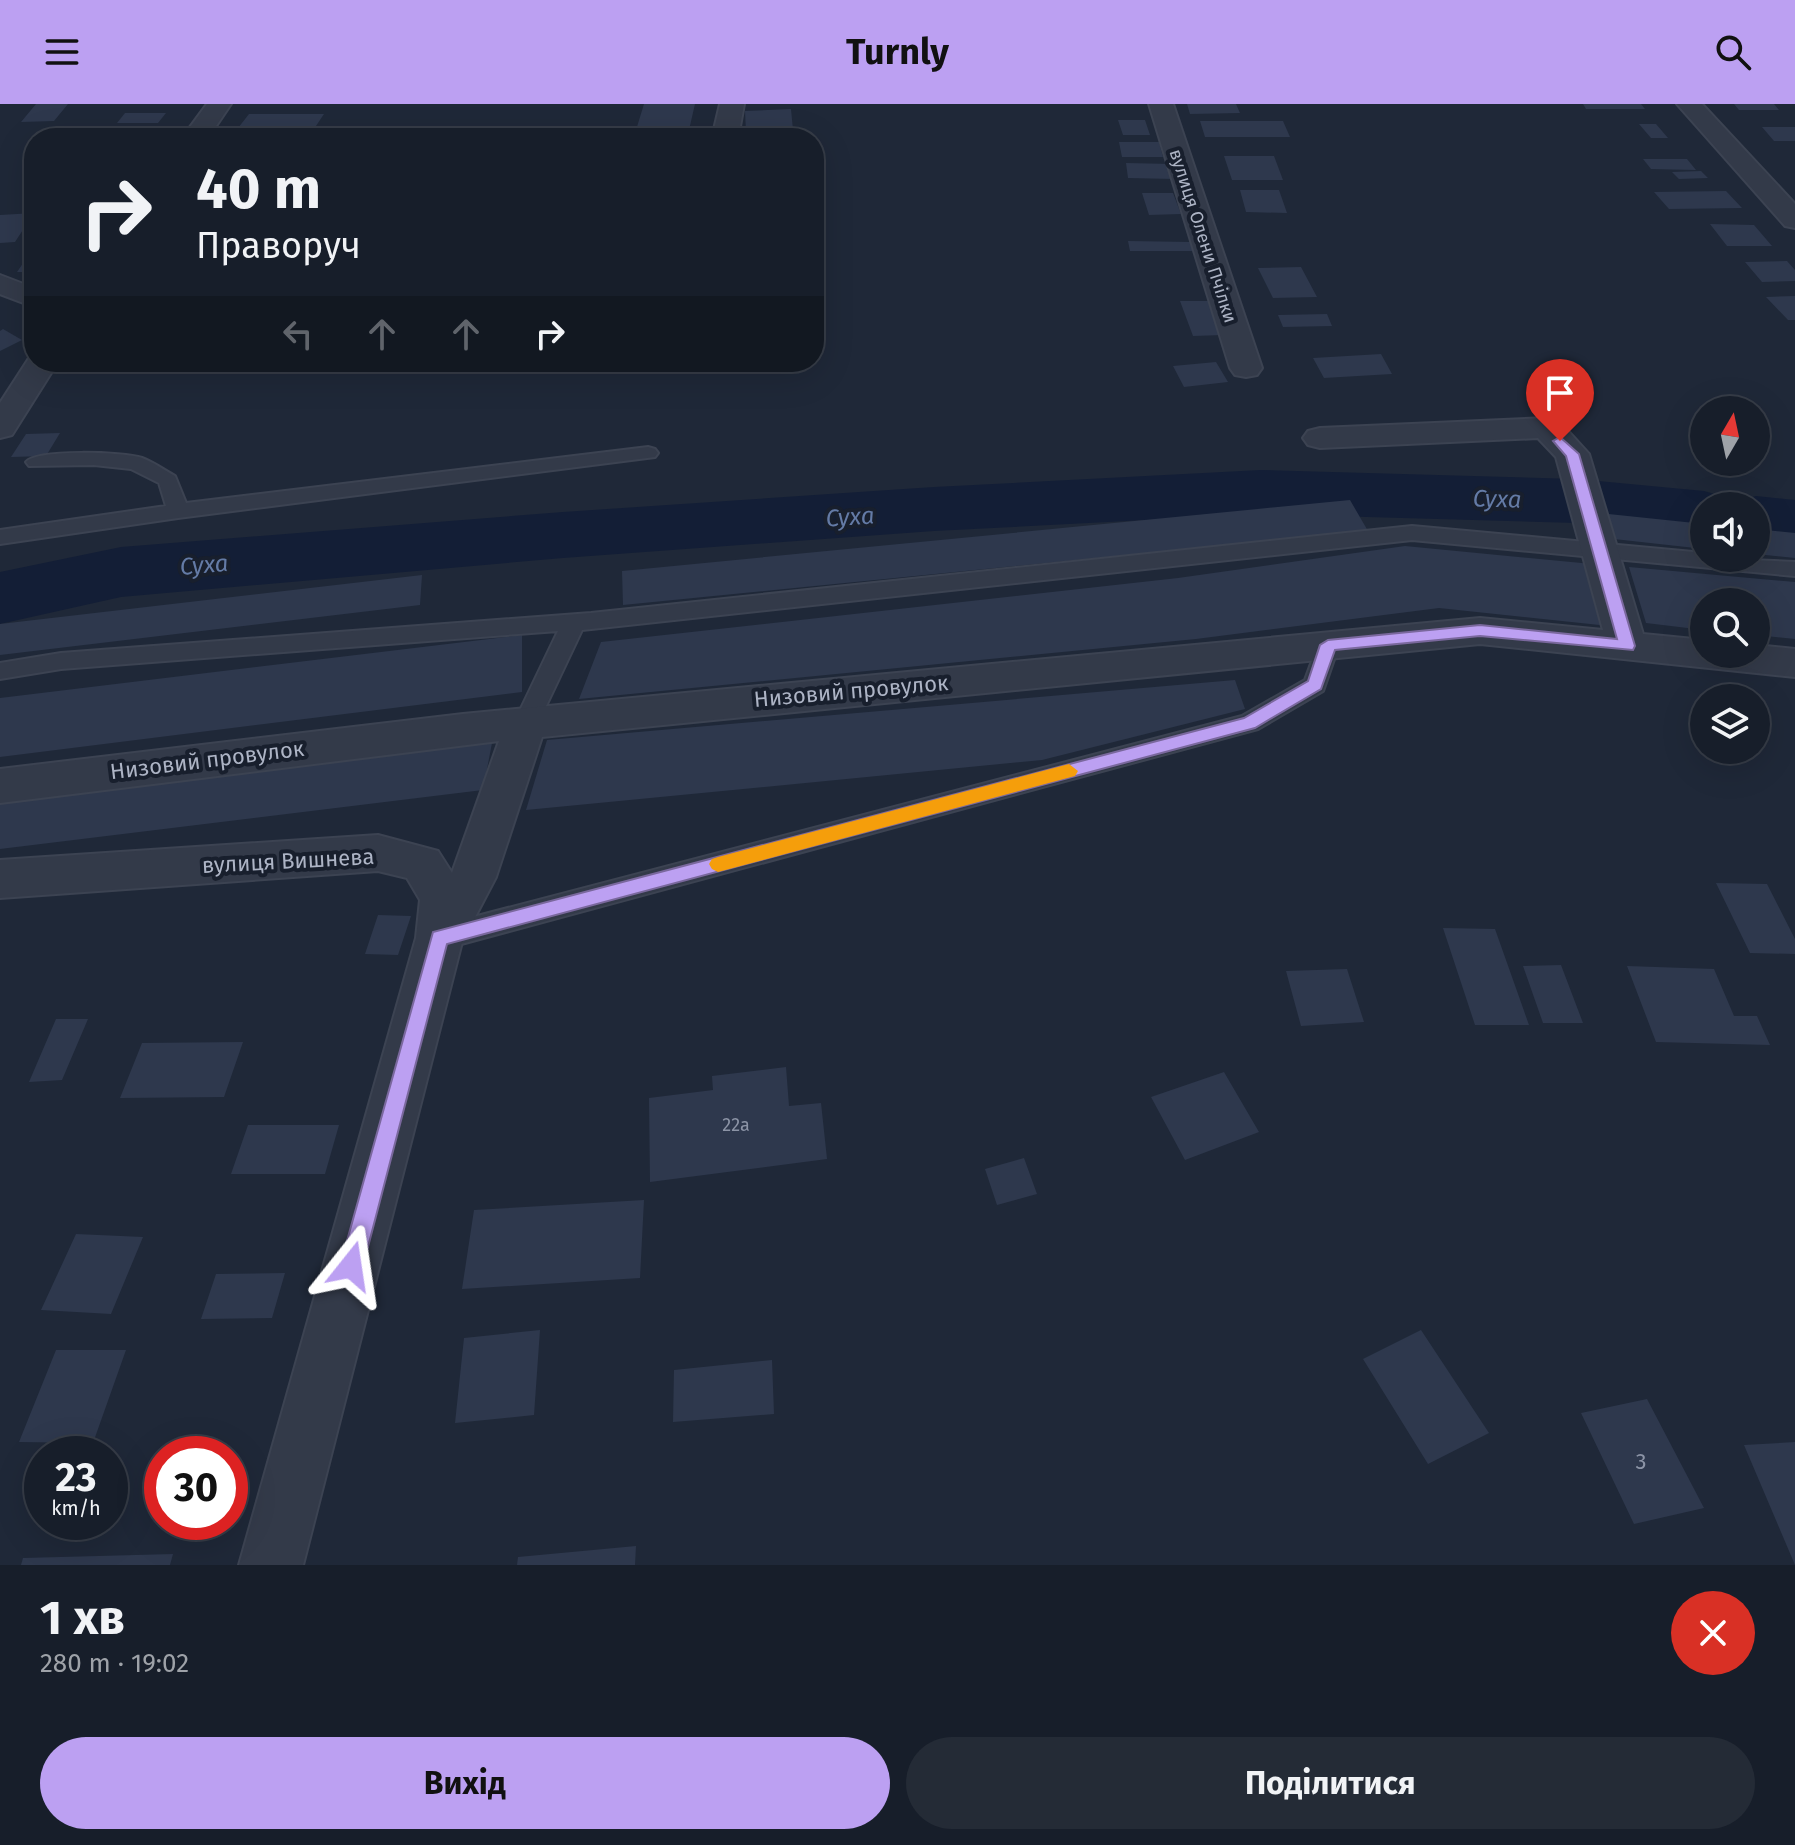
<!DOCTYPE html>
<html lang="uk">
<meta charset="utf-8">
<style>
:root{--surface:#171e2a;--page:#242b36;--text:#f1f3f6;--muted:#9ea2a8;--line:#363c47;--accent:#bca0f2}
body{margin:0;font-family:"Fira Sans",sans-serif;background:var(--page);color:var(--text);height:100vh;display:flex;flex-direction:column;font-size:30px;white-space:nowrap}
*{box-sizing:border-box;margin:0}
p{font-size:26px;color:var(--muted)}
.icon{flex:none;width:44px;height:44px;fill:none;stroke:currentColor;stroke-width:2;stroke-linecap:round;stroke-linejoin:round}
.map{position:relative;height:1461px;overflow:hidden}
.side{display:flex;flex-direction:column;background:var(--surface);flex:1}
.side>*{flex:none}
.hud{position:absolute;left:24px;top:24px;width:800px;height:244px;border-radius:32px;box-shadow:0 8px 32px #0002,0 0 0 2px var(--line);background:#171e2a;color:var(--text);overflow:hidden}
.needle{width:52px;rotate:9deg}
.buttons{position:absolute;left:1690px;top:292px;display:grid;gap:16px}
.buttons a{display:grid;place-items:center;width:80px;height:80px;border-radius:50%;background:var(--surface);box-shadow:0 8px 32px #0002,0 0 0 2px var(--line);font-size:40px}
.speed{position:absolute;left:24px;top:1332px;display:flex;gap:16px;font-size:40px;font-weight:700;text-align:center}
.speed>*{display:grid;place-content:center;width:104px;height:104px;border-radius:50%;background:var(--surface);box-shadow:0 8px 32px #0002,0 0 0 2px var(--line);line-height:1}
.speed small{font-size:20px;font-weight:400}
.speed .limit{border:12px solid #d22;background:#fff;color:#111}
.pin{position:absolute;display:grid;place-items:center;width:68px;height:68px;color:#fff;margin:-82px -34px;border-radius:50% 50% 50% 0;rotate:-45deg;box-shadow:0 0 8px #0007}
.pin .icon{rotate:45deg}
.me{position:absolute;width:88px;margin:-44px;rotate:15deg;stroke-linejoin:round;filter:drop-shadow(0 0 6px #0008)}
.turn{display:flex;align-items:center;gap:28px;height:168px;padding:0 40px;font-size:36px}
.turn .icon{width:104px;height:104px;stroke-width:2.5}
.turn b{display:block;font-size:56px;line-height:68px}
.lanes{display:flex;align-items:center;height:76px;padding:0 40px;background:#0003;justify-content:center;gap:40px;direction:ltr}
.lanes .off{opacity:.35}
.round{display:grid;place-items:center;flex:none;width:84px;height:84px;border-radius:42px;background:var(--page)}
.overview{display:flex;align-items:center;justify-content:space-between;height:136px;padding:0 40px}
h1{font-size:48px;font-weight:700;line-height:60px}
.action{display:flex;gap:16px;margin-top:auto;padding:16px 40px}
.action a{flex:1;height:92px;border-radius:48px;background:var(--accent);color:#111;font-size:32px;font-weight:700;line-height:92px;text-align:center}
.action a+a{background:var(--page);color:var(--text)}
header{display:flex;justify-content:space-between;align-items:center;height:104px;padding:0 40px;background:var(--accent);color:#111;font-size:36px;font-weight:700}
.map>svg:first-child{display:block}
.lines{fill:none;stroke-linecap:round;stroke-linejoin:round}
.river{fill:#131e36;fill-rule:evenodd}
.building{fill:#2e384d}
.service-casing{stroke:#3c4352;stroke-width:4}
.minor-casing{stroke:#3c4352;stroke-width:4}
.service{fill:#333a49;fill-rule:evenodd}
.minor{fill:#333a49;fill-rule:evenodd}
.route{fill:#bca0f2;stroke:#7a689d;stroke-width:2}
.slow{fill:#f59e0b}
.labels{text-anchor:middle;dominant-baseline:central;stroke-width:8;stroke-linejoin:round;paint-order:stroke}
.far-street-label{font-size:18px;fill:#adb4c5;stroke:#181f2d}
.number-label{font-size:18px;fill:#8c94a6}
.street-label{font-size:22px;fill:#adb4c5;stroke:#181f2d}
.near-number-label{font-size:22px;fill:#8c94a6}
.water-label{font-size:24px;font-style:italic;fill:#647ba6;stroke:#181f2d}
</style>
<header><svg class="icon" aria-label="menu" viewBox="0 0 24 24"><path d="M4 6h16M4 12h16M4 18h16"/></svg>Turnly<svg class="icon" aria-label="search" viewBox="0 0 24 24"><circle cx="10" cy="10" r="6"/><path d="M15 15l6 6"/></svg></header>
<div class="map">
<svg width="1795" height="1461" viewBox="0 0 1795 1461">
<rect width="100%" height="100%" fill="#1f2838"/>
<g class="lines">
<!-- river -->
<path class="river" d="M 1261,366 L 1577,375 L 1704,387 L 1729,394 L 1732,399 L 1756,392 L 1795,396 L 1795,442 L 1756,438 L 1756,402 L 1704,402 L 1704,433 L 1577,419 L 1261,410 L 934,427 L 563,454 L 121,493 L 0,520 L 0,468 L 121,443 L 563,408 L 934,383 Z"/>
</g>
<!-- building -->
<path class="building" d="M 36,0 L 68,0 L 54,17 L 21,18 Z
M 644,0 L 695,0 L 689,26 L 636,26 Z
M 1187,0 L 1236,0 L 1240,9 L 1190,10 Z
M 1583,0 L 1641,0 L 1645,5 L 1586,5 Z
M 1734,0 L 1774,0 L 1779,6 L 1739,6 Z
M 791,5 L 793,26 L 746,28 L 745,7 Z
M 125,9 L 166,9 L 158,19 L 117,19 Z
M 249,10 L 324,10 L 314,25 L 238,24 Z
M 1118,16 L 1145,16 L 1150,31 L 1123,31 Z
M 1200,17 L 1283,17 L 1290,33 L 1205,33 Z
M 1639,20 L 1656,20 L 1668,34 L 1651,34 Z
M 1762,23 L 1795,23 L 1795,37 L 1774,37 Z
M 130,24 L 166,24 L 158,34 L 123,34 Z
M 1119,38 L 1159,38 L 1163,53 L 1122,53 Z
M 1224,52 L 1274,52 L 1283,76 L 1232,76 Z
M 1643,55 L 1687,55 L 1696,66 L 1651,65 Z
M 1126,59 L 1172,60 L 1175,75 L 1128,74 Z
M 1701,67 L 1708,74 L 1679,75 L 1672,68 Z
M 1240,86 L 1279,86 L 1287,109 L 1246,108 Z
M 1726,87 L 1742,104 L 1669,105 L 1654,88 Z
M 1142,89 L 1173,89 L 1181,110 L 1149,111 Z
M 34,109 L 15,138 L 0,139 L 0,111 Z
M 1710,120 L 1754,121 L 1772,142 L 1727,142 Z
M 1128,137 L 1191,138 L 1193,147 L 1130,147 Z
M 28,152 L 34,152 L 34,168 L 17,168 Z
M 1787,157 L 1795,166 L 1795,177 L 1762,178 L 1745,158 Z
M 1301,163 L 1317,193 L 1273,194 L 1258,164 Z
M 1795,192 L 1795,216 L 1788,216 L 1766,193 Z
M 1180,197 L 1209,197 L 1223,231 L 1193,232 Z
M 1327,210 L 1332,222 L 1283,223 L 1278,211 Z
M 3,225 L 22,236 L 0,247 L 0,227 Z
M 1381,250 L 1392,270 L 1324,274 L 1313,254 Z
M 547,258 L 600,258 L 597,264 L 545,262 Z
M 1216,258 L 1228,278 L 1184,283 L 1173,262 Z
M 60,329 L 46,352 L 11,353 L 26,330 Z
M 1350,396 L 1368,427 L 623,501 L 622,467 Z
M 1599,409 L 1704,420 L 1704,445 L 1605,434 Z
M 1756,425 L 1795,429 L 1795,454 L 1756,450 Z
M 1405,442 L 1592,460 L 1609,522 L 1439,504 L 1196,535 L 579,595 L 601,538 L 1178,474 Z
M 1629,463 L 1795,478 L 1795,535 L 1756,531 L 1756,498 L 1704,498 L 1704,526 L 1646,519 Z
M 422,471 L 420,501 L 0,551 L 0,520 Z
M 522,531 L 522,588 L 0,653 L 0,594 Z
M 1235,576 L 1245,605 L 1042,656 L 526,706 L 547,636 Z
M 492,639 L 483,686 L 0,745 L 0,696 Z
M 1716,779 L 1767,780 L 1795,835 L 1795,850 L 1750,849 Z
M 378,811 L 411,812 L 398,851 L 365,850 Z
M 1443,824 L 1495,825 L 1529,921 L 1475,921 Z
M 1561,861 L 1583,919 L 1543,919 L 1523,862 Z
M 1627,862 L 1714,865 L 1734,912 L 1757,912 L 1770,941 L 1656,938 Z
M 1347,865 L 1364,918 L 1301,922 L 1286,867 Z
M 56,915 L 88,915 L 62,976 L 29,978 Z
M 243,938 L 224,993 L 120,994 L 142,939 Z
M 786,963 L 789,1002 L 821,999 L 827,1055 L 650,1078 L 649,994 L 713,986 L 712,972 Z
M 1224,968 L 1259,1028 L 1185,1056 L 1151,993 Z
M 248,1021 L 339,1021 L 325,1070 L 231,1070 Z
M 1024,1054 L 1037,1090 L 997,1101 L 985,1065 Z
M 644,1096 L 640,1174 L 462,1185 L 474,1106 Z
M 76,1130 L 143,1133 L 111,1210 L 41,1206 Z
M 285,1169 L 272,1214 L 201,1215 L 216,1170 Z
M 540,1226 L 534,1311 L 455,1319 L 464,1234 Z
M 1421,1226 L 1489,1329 L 1428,1360 L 1363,1255 Z
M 56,1246 L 126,1246 L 93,1339 L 19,1338 Z
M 772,1256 L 774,1310 L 673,1318 L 674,1266 Z
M 1647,1295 L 1704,1404 L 1634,1420 L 1581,1309 Z
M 1795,1338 L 1795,1461 L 1744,1341 Z
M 636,1442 L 635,1461 L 517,1461 L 518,1453 Z
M 173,1450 L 170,1461 L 21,1461 L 23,1454 Z"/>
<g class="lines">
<defs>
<path id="service" d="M 648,343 L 655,345 L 658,349 L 655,353 L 178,414 L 0,440 L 0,426 L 166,402 L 159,379 L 131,365 L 94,361 L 29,362 L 26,358 C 37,345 124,348 142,354 C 153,358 164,366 175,372 L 186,399 Z
M 1412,422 L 1704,449 L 1704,454 L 1795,458 L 1795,472 L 1412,436 L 582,526 L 538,619 L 535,625 L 526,628 L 517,625 L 514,619 L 558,527 L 61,565 L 0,575 L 0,559 L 61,549 L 591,509 Z
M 1328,533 L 1336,535 L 1339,541 L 1323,587 L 1258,625 L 439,846 L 429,842 L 425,834 L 429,826 L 439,822 L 1242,612 L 1305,576 L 1320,535 Z"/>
<path id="minor" d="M 207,0 L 231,0 L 208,34 L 182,34 Z
M 720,0 L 744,0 L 738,34 L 712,34 Z
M 1149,0 L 1173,0 L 1262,264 L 1257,271 L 1246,273 L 1235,271 L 1230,264 Z
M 1677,0 L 1702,0 L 1795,100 L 1795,124 L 1785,122 Z
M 0,171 L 34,184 L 34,203 L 0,190 Z
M 31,251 L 34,251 L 34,258 L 58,258 L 12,331 L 0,334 L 0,299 Z
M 1547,314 L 1559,317 L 1589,350 L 1643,530 L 1704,536 L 1704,550 L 1756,550 L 1756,541 L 1795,545 L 1795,573 L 1480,540 L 542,633 L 496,773 L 462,838 L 303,1461 L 239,1461 L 416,834 L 420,796 L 407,774 L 378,767 L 0,794 L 0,756 L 378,731 L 438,747 L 452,769 L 499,637 L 0,699 L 0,665 L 463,610 L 1480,514 L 1603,526 L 1556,353 L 1538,334 L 1320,344 L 1308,341 L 1303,334 L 1308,327 L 1320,324 Z"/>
</defs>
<!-- service casing -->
<use href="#service" class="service-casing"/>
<!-- minor casing -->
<use href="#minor" class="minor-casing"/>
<!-- service -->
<use href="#service" class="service"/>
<!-- minor -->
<use href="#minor" class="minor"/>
</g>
<!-- route -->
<path class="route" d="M 1560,333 L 1579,350 L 1635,542 L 1633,546 L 1480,532 L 1335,546 L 1321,585 L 1255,624 L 447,840 L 363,1162 L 360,1171 L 351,1174 L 343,1171 L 340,1162 L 433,828 L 1244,614 L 1308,577 L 1320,541 L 1328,536 L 1480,521 L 1617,535 L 1566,352 L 1553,337 Z"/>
<!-- slow -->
<path class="slow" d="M 1069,660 L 1078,667 L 1075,672 L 718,768 L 712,765 L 709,760 L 712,755 L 718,753 Z"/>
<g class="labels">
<!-- far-street labels -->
<g class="far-street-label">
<text transform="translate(1203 132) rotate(72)">вулиця Олени Пчілки</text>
</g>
<!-- number labels -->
<g class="number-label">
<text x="736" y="1021">22а</text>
</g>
<!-- street labels -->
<g class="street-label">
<text transform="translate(851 587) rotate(-5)">Низовий провулок</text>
<text transform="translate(207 656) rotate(-7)">Низовий провулок</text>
<text transform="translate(288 757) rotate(-3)">вулиця Вишнева</text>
</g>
<!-- near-number labels -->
<g class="near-number-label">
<text x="1641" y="1357">3</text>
</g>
<!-- water labels -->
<g class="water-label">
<text transform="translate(1497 395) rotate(2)">Суха</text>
<text transform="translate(850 413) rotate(-4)">Суха</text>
<text transform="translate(204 461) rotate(-5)">Суха</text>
</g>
</g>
</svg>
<div class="buttons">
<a><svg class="needle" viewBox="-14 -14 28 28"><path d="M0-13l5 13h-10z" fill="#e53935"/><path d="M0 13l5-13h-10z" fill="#9ea2a8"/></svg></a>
<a><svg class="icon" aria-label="sound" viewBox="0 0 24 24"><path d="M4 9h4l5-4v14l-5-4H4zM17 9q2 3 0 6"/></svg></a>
<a><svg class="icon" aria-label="search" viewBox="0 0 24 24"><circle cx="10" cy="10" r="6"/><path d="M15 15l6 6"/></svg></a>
<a><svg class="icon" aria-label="layers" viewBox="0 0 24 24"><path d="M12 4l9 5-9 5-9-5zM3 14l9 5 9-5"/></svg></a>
</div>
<div class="speed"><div>23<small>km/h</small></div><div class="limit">30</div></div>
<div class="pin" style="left:1560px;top:337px;background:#d93025"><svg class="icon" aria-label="arrive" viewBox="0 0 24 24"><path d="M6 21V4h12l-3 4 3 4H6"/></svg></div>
<svg class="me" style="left:351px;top:1162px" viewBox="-20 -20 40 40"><path d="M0-17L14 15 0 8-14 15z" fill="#bca0f2" stroke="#fff" stroke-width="4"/></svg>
<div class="hud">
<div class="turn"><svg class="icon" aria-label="right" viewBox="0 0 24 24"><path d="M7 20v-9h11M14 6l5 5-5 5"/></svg><div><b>40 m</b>Праворуч</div></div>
<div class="lanes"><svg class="icon off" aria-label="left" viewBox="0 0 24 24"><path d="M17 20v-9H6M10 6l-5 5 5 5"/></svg><svg class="icon off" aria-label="ahead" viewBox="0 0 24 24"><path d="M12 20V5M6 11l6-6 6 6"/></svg><svg class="icon off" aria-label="ahead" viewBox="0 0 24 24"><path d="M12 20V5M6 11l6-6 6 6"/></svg><svg class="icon" aria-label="right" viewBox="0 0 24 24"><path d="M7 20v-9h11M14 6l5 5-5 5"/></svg></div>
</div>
</div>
<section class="side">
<div class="overview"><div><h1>1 хв</h1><p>280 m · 19:02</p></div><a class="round" style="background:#d93025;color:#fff"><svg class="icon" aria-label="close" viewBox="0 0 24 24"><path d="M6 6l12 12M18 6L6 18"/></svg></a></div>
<div class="action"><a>Вихід</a><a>Поділитися</a></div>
</section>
